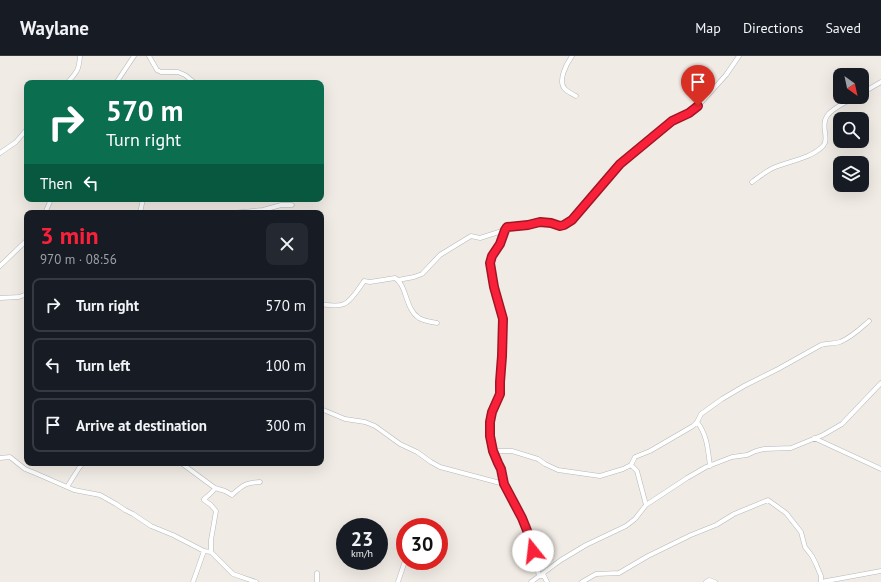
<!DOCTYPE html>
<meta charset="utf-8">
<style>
:root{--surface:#171b24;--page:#242831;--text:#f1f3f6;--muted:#9ea1a6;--line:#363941;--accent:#f82139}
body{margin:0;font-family:"PT Sans",sans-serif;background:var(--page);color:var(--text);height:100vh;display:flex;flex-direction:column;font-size:15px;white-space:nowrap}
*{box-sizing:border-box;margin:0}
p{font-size:13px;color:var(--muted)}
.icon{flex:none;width:22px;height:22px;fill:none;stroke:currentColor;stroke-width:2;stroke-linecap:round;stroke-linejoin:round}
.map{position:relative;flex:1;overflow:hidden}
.sheet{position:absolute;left:24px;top:154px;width:300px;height:256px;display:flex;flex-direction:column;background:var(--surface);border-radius:8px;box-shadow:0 4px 16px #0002}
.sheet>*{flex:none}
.guide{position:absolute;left:24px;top:24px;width:300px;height:122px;border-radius:8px;box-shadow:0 4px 16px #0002;background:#0b6e4f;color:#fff;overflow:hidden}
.needle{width:26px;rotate:147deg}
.buttons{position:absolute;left:833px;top:12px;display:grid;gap:8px}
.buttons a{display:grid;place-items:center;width:36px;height:36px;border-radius:8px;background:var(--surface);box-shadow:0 4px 16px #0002;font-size:20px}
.speed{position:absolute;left:336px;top:462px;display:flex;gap:8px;font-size:20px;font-weight:700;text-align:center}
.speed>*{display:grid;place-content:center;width:52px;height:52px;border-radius:50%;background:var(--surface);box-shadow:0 4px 16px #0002;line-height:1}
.speed small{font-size:10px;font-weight:400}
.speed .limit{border:6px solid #d22;background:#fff;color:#111}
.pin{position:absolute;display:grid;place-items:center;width:34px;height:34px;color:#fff;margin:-41px -17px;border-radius:50% 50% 50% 0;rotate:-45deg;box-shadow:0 0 4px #0007}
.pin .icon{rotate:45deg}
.me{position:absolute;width:44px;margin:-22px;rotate:344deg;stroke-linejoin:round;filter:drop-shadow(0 0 3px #0008)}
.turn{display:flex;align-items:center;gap:14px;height:84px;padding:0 16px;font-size:18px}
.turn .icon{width:52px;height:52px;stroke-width:2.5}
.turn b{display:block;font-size:28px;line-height:34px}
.then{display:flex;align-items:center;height:38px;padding:0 16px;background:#0003;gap:8px;font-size:15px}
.round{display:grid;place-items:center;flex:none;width:42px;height:42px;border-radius:8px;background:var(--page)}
.overview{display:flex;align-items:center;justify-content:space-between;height:68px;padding:0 16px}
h1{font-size:24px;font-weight:700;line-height:30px;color:var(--accent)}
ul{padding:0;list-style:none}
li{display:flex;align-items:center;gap:12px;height:54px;margin:0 8px 6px;padding:0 8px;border:2px solid var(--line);border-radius:8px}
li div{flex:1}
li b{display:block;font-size:15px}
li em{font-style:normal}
header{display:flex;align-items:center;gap:24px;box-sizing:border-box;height:56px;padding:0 20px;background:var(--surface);border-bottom:1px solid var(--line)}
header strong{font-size:19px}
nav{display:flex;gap:22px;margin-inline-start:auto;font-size:14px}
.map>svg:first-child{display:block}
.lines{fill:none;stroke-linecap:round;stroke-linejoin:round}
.minor-casing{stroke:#b4b8bc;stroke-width:5}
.minor{stroke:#fff;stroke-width:4}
.route-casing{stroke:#a11525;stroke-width:10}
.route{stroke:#f82139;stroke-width:7}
</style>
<header>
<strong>Waylane</strong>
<nav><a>Map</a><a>Directions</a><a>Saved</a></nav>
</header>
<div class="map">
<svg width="881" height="526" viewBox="0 0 881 526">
<rect width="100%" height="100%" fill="#f0ebe4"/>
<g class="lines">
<defs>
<path id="minor" d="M 149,0 L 157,14 L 161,16 L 178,16 L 185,19 L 195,27
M 572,0 C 567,7 557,25 565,33 C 568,36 572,38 576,40
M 67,27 C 76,17 79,15 80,0
M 116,27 L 134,0
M 862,37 L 881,26
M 0,97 L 16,86 L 27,73
M 752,126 C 759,121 765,116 773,112 C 789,105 810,103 823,90 C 830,83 820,70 827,60 C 832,52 847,46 855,41
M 45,157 L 49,148 L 51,143
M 140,157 L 143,143
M 232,157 L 263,154 L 281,149 L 292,149
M 0,210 L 27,184
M 398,224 L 414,221 L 422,218 L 440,199 L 471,180 L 480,182 L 505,174
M 0,242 L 19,241 L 27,238
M 321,248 C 328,249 337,251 344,248 C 351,245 360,231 364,225 L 370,226 L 395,222 C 407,229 405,253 419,262 C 424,265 431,266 437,267
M 321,353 L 345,363 L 365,366 L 375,370 L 400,388 L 417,396 L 431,406 L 440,411 L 504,428
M 697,366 L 701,358 L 722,343 L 744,330 L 778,313 L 821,289 C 827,287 834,288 840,286 C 852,281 860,273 869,265
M 814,382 L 881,413
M 493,395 L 512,395 L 538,403 L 545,408 L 558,414 L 600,420 L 623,413 L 631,409
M 0,402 L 10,401 L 25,413 L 35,417 L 74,434 L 100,439 L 116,448 L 125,454 L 133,458 L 151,470 L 173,479 L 204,495 L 211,496 L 233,518 L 256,526
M 181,407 L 215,432 L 225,435 L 232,439 C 243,429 245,427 260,426
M 67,431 L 79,412 L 83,407
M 646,449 L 637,415 L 631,409 L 635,401 L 650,395 L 693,370 L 697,366 C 707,378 708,394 710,410
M 211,496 L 211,484 L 216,455 L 211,449 L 204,444 L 204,443 C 209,439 212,437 215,432
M 193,526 L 204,495
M 317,526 L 317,517
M 398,526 L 405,505
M 531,526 L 561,504 L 586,489 L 626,470 L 635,463 L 646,449 L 687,422 L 706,411 L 732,401 L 747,399 L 756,395 L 764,393 L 791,392 L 823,379 L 842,368 L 881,327
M 547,526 L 544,520 L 539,520 L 530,482 L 522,462 L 504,428 L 501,413 L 493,395 L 490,380 L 490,366 L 492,356 L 500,338 L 500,326 L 503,300 L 503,263 L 494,231 L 490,207 L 492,200 L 500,188 L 505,174 L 507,171 L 528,169 L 540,167 L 551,167 L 560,170 L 565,169 L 572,164 L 620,108 L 672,65 L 689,57 L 698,50 L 726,19 L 739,0
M 582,526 L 596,518 L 619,517 L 648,500 L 691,479 L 716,469 L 734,458 L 768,444 L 786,457 L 801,476 L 805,491 L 812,500 L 816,508 L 821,520 L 821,526
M 706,526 L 709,524 L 715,526
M 821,526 L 881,515"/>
</defs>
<!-- minor casing -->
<use href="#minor" class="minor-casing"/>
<!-- minor -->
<use href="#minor" class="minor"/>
</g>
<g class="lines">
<defs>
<path id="route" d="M 533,495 L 530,482 L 522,462 L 504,428 L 501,413 L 498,407 L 493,395 L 490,380 L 490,366 L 492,356 L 500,338 L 500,326 L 502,300 L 503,263 L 494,231 L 490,207 L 492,200 L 500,188 L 505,174 L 507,171 L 528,169 L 540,166 L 551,167 L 560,170 L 564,169 L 572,164 L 620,108 L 672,65 L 689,57 L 698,50"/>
</defs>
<!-- route casing -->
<use href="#route" class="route-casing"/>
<!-- route -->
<use href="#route" class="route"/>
</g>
</svg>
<div class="buttons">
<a><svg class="needle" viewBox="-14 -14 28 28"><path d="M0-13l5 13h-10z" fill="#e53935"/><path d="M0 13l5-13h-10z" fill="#9ea1a6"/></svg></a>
<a><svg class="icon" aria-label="search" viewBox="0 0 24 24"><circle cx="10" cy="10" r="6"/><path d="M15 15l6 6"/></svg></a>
<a><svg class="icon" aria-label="layers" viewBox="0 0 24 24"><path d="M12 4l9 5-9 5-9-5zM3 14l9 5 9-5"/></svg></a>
</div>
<div class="speed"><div>23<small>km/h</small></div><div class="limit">30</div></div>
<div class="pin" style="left:698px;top:50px;background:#d93025"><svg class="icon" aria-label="arrive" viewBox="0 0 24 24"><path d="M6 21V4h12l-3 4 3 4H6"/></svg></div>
<svg class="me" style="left:533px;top:495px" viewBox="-20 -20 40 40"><circle r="19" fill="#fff"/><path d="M0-13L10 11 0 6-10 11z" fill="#f82139"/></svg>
<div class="guide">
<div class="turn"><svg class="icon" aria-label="right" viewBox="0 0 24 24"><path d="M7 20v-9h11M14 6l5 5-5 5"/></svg><div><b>570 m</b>Turn right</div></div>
<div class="then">Then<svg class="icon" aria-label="left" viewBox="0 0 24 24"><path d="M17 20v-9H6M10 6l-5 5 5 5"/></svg></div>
</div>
<section class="sheet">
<div class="overview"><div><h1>3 min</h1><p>970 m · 08:56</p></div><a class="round"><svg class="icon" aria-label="close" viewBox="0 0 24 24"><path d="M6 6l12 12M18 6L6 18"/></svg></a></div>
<ul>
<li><svg class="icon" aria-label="right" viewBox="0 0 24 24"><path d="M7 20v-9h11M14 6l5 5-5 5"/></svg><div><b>Turn right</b></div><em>570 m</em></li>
<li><svg class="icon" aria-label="left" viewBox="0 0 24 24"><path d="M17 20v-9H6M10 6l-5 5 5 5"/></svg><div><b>Turn left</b></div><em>100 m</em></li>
<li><svg class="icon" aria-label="arrive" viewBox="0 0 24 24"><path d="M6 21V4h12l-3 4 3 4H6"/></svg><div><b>Arrive at destination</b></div><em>300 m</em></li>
</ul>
</section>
</div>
